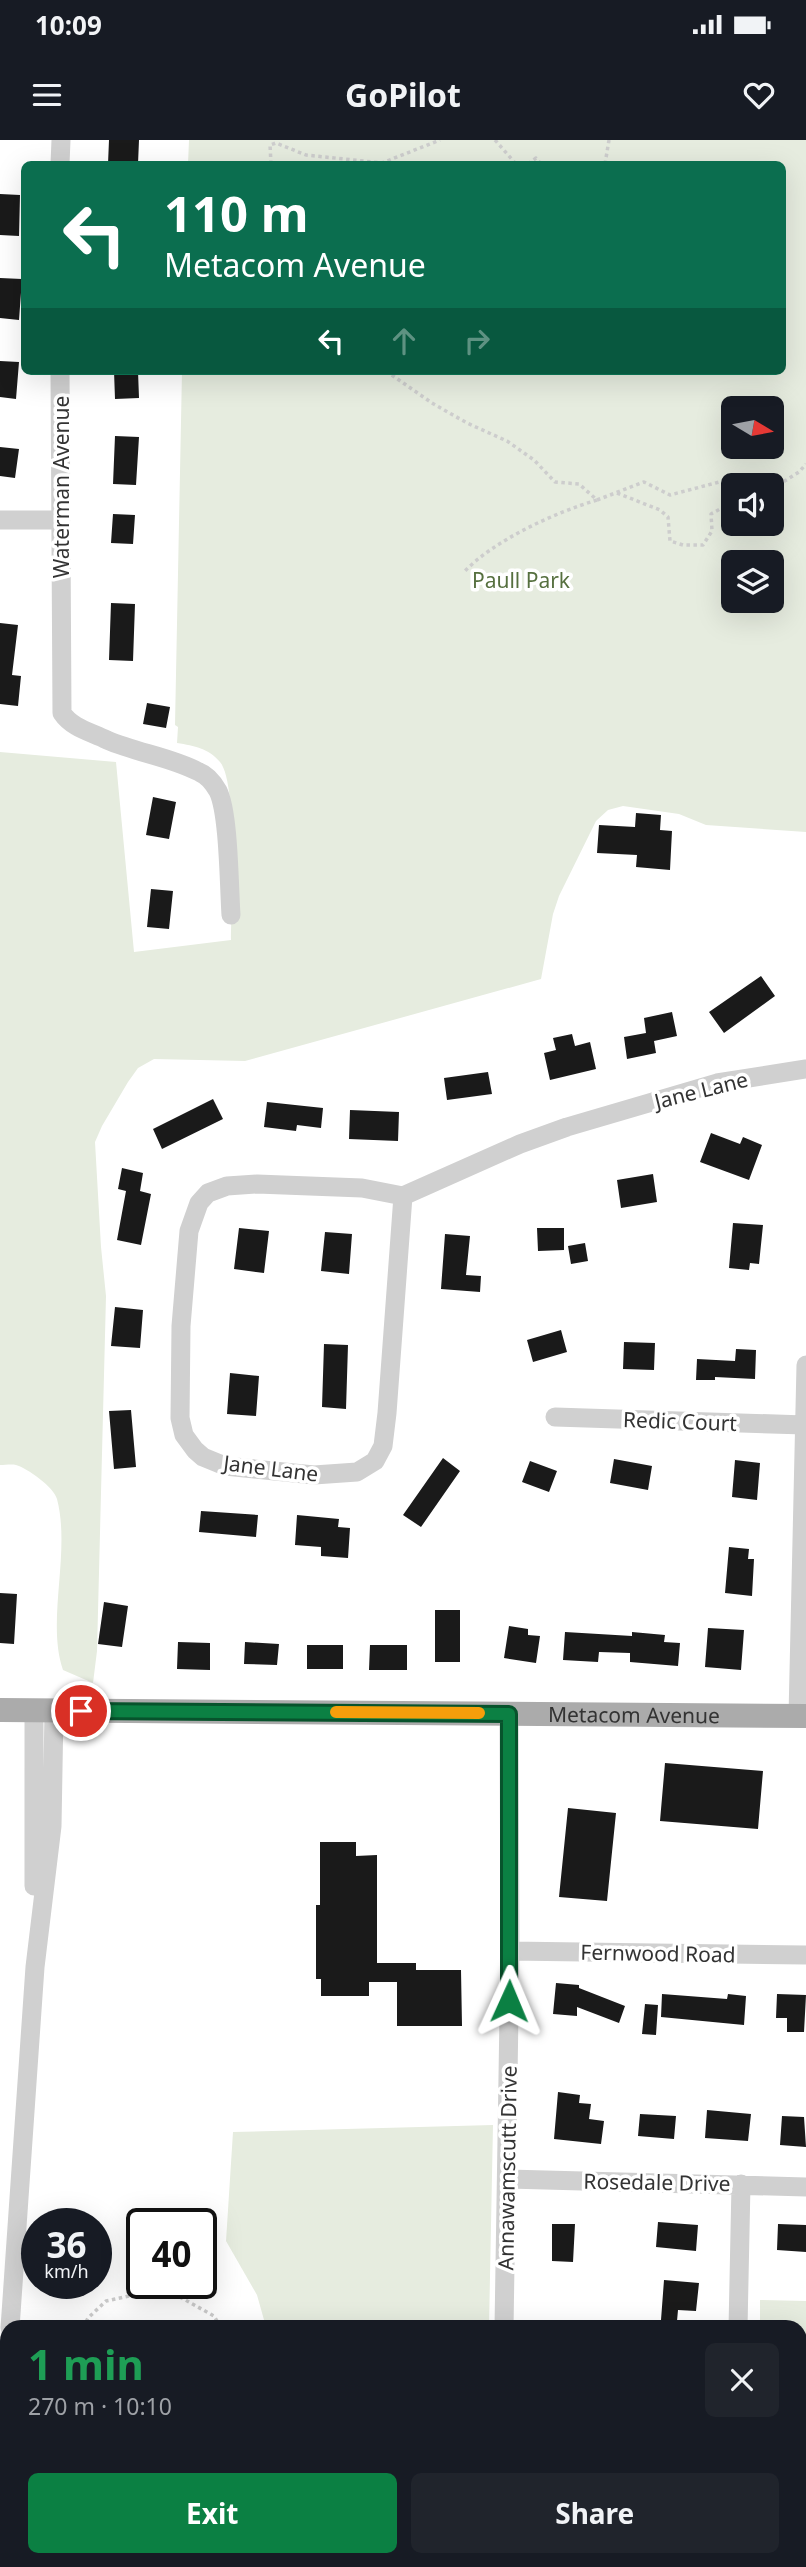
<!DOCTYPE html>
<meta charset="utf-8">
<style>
:root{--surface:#171b24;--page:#20242c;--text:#f1f3f6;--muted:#9ea1a6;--accent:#0b8043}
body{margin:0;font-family:"Noto Sans",sans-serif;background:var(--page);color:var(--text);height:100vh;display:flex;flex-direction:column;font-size:26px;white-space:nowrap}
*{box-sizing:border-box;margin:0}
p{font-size:23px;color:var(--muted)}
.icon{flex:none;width:38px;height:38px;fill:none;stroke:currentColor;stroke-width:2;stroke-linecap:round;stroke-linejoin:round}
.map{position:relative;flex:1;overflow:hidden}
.details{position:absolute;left:0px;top:2180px;width:807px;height:247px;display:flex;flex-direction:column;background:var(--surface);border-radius:21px 21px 0 0;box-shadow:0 7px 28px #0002}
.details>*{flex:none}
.guide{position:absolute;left:21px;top:21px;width:765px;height:214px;border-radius:10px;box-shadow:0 7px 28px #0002;background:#0b6e4f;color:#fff;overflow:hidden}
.needle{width:46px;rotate:100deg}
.controls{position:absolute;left:721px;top:256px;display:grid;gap:14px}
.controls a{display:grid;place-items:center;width:63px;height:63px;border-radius:10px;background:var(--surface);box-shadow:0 7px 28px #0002;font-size:35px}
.speed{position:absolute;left:21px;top:2068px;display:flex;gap:14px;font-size:35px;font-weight:700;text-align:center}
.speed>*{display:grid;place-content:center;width:91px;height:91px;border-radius:50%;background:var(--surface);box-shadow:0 7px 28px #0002;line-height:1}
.speed small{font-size:18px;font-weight:400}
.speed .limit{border:4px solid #111;border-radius:10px;background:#fff;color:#111}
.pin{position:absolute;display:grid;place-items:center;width:60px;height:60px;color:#fff;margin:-30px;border:4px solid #fff;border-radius:50%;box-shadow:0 2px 7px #0007}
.me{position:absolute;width:77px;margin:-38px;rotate:1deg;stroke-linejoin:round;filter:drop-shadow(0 0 5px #0008)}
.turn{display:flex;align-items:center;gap:24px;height:147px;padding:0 28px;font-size:32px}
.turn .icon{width:91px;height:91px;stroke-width:2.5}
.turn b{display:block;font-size:49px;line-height:60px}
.lanes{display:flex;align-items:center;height:66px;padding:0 28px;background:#0003;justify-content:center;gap:35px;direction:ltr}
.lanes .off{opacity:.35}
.round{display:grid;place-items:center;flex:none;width:74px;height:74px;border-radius:10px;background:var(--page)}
.headline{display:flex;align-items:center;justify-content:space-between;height:119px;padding:0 28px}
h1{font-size:42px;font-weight:700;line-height:52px;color:#1e9e55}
.primary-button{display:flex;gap:14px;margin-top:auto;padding:14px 28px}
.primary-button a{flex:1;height:80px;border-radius:10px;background:var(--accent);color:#fff;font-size:28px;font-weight:700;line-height:80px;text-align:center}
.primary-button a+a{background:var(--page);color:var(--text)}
.status{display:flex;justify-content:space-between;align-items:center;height:49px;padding:0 35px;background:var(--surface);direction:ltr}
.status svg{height:19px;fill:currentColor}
header{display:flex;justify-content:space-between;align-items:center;height:91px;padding:0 28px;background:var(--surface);font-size:32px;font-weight:700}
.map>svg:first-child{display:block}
.green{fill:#e6ecdf;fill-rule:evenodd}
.building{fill:#1a1a1a}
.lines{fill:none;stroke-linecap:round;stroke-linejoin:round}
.path{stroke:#cdcdcd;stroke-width:3.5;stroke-dasharray:3.5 3.5;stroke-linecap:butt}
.minor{stroke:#d0d0d0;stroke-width:19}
.major{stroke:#ababab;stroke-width:24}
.route-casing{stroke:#07532c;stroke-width:18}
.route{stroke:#0b8043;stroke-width:12}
.slow{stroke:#f59e0b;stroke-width:12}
.labels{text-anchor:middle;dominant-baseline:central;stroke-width:7;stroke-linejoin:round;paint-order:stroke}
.street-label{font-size:21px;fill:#333;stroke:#fff}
.park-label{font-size:21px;fill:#56703f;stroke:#fff}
</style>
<div class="status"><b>10:09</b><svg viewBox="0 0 49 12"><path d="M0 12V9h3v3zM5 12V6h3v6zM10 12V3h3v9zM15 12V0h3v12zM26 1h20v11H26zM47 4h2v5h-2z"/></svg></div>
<header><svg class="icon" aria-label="menu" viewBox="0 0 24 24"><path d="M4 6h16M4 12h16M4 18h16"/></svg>GoPilot<svg class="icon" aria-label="heart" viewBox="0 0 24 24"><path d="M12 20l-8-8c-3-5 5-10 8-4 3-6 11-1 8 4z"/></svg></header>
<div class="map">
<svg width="806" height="2427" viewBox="0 0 806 2427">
<rect width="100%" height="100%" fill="#fff"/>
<!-- green -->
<path class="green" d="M 189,0 L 806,0 L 806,692 L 706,685 L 679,674 L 623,666 L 608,670 L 596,681 L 559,756 L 553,774 L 541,839 L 245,921 L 154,919 L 138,928 L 128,942 L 102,986 L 95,1002 L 101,1107 L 106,1156 L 97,1511 L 93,1543 L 63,1530 C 46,1481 71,1413 57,1359 C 54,1347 27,1328 16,1325 C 12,1324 5,1325 0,1325 L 0,612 L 116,622 L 134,812 L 231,800 C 231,767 238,643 220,622 C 208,608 195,606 177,603 L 178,587 L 175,585 L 182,231 L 782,231 L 782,24 L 188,24 ZM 733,268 L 772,268 L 772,306 L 733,306 ZM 733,345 L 772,345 L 772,383 L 733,383 ZM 733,422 L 772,422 L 772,460 L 733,460 Z
M 493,1985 L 489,2187 L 266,2187 L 257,2155 L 226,2101 L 233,1992 Z
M 760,2160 L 806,2161 L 806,2427 L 755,2427 L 755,2420 L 800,2420 L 800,2188 L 760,2187 Z"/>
<!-- building -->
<path class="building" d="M 109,0 L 139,0 L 138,24 L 108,24 Z
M 0,54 L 20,55 L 19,96 L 0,95 Z
M 0,138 L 22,139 L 19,180 L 0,178 Z
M 0,221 L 19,222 L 16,259 L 0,257 Z
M 114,231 L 138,231 L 139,258 L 115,259 Z
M 115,296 L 139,297 L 136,345 L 113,344 Z
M 0,307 L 19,309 L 15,338 L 0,336 Z
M 113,374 L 135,375 L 133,404 L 111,403 Z
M 111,463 L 135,464 L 133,521 L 109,520 Z
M 0,483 L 18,485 L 12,535 L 21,536 L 18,566 L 0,564 Z
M 147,563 L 170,567 L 166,588 L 143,584 Z
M 153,657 L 176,662 L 169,699 L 146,695 Z
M 636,673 L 661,675 L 660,690 L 672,691 L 670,730 L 636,727 L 637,715 L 597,713 L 599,685 L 635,687 Z
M 151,749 L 173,751 L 169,789 L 147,787 Z
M 761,836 L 775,856 L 724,893 L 709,872 Z
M 672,872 L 677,896 L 654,901 L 656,913 L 627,919 L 624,897 L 646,893 L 644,878 Z
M 572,894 L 575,906 L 590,902 L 596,929 L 550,940 L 544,913 L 556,910 L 553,898 Z
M 488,932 L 492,954 L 447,960 L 444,938 Z
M 213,959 L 223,979 L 162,1009 L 153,989 Z
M 267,962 L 323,968 L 321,988 L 297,985 L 296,991 L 264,987 Z
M 350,970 L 399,972 L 398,1001 L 349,999 Z
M 711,993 L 740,1004 L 743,997 L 762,1005 L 749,1040 L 700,1022 Z
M 122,1028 L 143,1033 L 140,1051 L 151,1054 L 141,1105 L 117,1100 L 126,1051 L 118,1049 Z
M 653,1034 L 657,1062 L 621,1068 L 617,1040 Z
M 733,1083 L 763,1085 L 759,1124 L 750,1123 L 749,1130 L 729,1128 Z
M 239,1088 L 269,1091 L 264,1133 L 234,1129 Z
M 537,1088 L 564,1088 L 564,1110 L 538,1111 Z
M 325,1092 L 352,1094 L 349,1134 L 321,1131 Z
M 445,1094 L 470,1096 L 466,1135 L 481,1136 L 480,1152 L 441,1149 Z
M 585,1103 L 588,1121 L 571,1124 L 568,1106 Z
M 115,1167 L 143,1170 L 140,1208 L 111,1206 Z
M 561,1190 L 567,1212 L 533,1222 L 527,1200 Z
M 624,1202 L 655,1203 L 654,1230 L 623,1229 Z
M 324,1204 L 348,1205 L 346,1269 L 322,1267 Z
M 736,1209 L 756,1210 L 755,1239 L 715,1237 L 715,1240 L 696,1240 L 697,1219 L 735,1221 Z
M 230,1233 L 259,1236 L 256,1276 L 227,1274 Z
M 131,1270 L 136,1327 L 114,1329 L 109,1271 Z
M 443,1318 L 460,1331 L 421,1387 L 403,1375 Z
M 614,1319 L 652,1326 L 648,1350 L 610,1343 Z
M 735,1320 L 760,1323 L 757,1360 L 732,1357 Z
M 530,1321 L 557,1331 L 549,1352 L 522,1342 Z
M 201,1371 L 258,1375 L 256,1397 L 199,1392 Z
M 297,1375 L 339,1379 L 338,1387 L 350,1388 L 348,1418 L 321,1416 L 321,1407 L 295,1405 Z
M 729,1407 L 749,1409 L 748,1419 L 754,1419 L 752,1456 L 725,1453 Z
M 0,1453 L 17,1454 L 14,1504 L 0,1503 Z
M 104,1462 L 128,1466 L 122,1507 L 98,1504 Z
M 435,1470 L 460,1470 L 460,1522 L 435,1522 Z
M 509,1486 L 528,1489 L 528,1495 L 540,1496 L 536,1523 L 504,1518 Z
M 708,1488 L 744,1490 L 741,1530 L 705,1527 Z
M 565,1492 L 632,1496 L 632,1492 L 665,1495 L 664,1502 L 680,1503 L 678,1526 L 630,1522 L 630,1513 L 599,1512 L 598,1522 L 563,1520 Z
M 178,1502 L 210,1503 L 210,1530 L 177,1529 Z
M 245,1502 L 279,1504 L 277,1525 L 244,1524 Z
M 307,1505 L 343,1505 L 343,1529 L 307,1529 Z
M 370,1505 L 407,1505 L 407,1530 L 369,1530 Z
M 665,1623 L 763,1631 L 758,1689 L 660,1681 Z
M 568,1668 L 616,1673 L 607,1761 L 559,1757 Z
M 320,1702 L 356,1702 L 356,1716 L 377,1715 L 377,1823 L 416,1823 L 416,1830 L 461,1830 L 462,1886 L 397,1886 L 397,1842 L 369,1842 L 369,1856 L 321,1856 L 321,1839 L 316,1839 L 316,1765 L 320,1765 Z
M 556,1843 L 579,1845 L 579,1848 L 625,1866 L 619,1883 L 577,1867 L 577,1876 L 553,1874 Z
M 662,1854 L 727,1859 L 728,1854 L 746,1856 L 744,1885 L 661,1877 Z
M 777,1854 L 806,1855 L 804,1892 L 787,1892 L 787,1878 L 776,1878 Z
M 645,1864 L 658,1865 L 656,1895 L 642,1894 Z
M 558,1952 L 580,1955 L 579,1963 L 591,1964 L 589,1979 L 604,1981 L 601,2004 L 554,1999 Z
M 707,1970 L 751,1974 L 748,2001 L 705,1998 Z
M 640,1974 L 676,1976 L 674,1999 L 638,1996 Z
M 782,1976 L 804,1977 L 806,2007 L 780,2005 Z
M 658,2082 L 698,2085 L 696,2111 L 656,2107 Z
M 552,2084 L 575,2084 L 573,2122 L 552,2121 Z
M 778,2084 L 806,2085 L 806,2112 L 777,2110 Z
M 664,2140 L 699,2143 L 696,2171 L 678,2170 L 677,2181 L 661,2180 Z"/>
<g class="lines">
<!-- path -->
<path class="path" d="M 495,0 L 516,24
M 271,24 L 270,5 L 276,3 L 306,15 L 382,23 L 440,0
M 528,24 L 536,18 L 541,24
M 605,24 L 609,0
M 386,231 L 432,263 L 467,283 L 507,301 L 534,320 L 555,342 L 579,344 L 597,360 C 554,373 494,400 463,433
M 724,343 L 733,358
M 772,349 L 799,332 L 806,324
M 617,353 L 660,370 L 668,377 L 670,401 L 683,405 L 703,405 L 712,391 L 711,374 L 733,362
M 597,360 L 644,342 L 670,355 L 723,341 L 733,346
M 83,2188 L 88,2178 L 106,2161 L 147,2152 L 171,2152 L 214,2176 L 221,2188
M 142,2420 L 145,2427
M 312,2420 L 320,2427
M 13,2427 L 14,2420
M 49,2427 L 60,2420
M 254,2427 L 255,2420"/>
<!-- minor -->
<path class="minor" d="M 60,24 L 61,0
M 60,231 L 62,573 C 72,588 91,592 107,600 C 137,613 171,617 199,632 C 207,635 214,644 218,651 C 229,673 229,747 231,775
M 0,380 L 61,380
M 403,1056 L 387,1273 L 383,1306 L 375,1321 L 357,1332 L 314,1335 L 225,1326 L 203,1317 L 195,1310 L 184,1295 L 180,1278 L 181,1186 L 189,1091 L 199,1063 L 208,1053 L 227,1046 L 257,1044 L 362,1048 L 403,1056 L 520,1004 L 567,987 L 717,943 L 806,929
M 555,1277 L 805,1285
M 30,1570 L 34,1577 L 34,1746
M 798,1576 L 806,1225
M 510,1811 L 806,1815
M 507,2039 L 806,2047
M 10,2188 L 35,1827 L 52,1686 L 54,1571
M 504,2188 L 510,1811 L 509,1574
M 738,2188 L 741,2044
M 0,2330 L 7,2233
M 352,2420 L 360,2427
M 83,2427 L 91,2420
M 502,2427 L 502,2420
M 733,2427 L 733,2420"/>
<!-- major -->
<path class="major" id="s1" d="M 0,1570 L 806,1576"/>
</g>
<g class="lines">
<defs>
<path id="route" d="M 81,1571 L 509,1574 L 509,1861"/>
</defs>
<!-- route casing -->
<use href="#route" class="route-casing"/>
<!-- route -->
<use href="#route" class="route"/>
<!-- slow -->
<path class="slow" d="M 336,1572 L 479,1573"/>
</g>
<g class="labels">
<!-- street labels -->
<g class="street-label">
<text transform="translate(61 347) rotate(-90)">Waterman Avenue</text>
<text transform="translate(701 950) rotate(-14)">Jane Lane</text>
<text transform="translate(680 1281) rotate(2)">Redic Court</text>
<text transform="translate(271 1328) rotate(7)">Jane Lane</text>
<text stroke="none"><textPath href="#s1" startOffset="634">Metacom Avenue</textPath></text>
<text transform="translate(658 1813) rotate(1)">Fernwood Road</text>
<text transform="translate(507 2028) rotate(-89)">Annawamscutt Drive</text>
<text transform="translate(657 2042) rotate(1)">Rosedale Drive</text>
</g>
<!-- park labels -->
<g class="park-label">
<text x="521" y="440">Paull Park</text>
</g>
</g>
</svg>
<div class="controls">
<a><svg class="needle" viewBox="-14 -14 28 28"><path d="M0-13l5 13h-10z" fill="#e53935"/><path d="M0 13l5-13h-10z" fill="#9ea1a6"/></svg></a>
<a><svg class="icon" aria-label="sound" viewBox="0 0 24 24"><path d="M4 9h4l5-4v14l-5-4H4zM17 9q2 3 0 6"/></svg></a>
<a><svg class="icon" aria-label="layers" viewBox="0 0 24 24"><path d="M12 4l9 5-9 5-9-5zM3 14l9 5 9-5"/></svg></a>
</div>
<div class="speed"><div>36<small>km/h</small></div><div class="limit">40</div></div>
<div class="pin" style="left:81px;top:1571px;background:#d93025"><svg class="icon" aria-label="arrive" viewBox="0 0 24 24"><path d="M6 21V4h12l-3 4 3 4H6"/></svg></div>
<svg class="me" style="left:509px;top:1861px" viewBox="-20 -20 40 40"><path d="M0-17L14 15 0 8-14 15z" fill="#0b8043" stroke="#fff" stroke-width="4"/></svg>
<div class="guide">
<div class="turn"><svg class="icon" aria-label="left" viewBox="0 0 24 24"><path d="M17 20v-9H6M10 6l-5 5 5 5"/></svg><div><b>110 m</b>Metacom Avenue</div></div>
<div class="lanes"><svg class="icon" aria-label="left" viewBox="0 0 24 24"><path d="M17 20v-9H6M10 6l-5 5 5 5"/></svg><svg class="icon off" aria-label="ahead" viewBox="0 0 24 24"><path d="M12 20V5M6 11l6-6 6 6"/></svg><svg class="icon off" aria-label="right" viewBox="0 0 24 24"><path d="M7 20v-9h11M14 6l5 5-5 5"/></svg></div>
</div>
<section class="details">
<div class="headline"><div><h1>1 min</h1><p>270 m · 10:10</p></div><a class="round"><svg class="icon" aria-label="close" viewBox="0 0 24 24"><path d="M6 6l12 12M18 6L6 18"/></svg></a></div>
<div class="primary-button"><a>Exit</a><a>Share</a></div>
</section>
</div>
